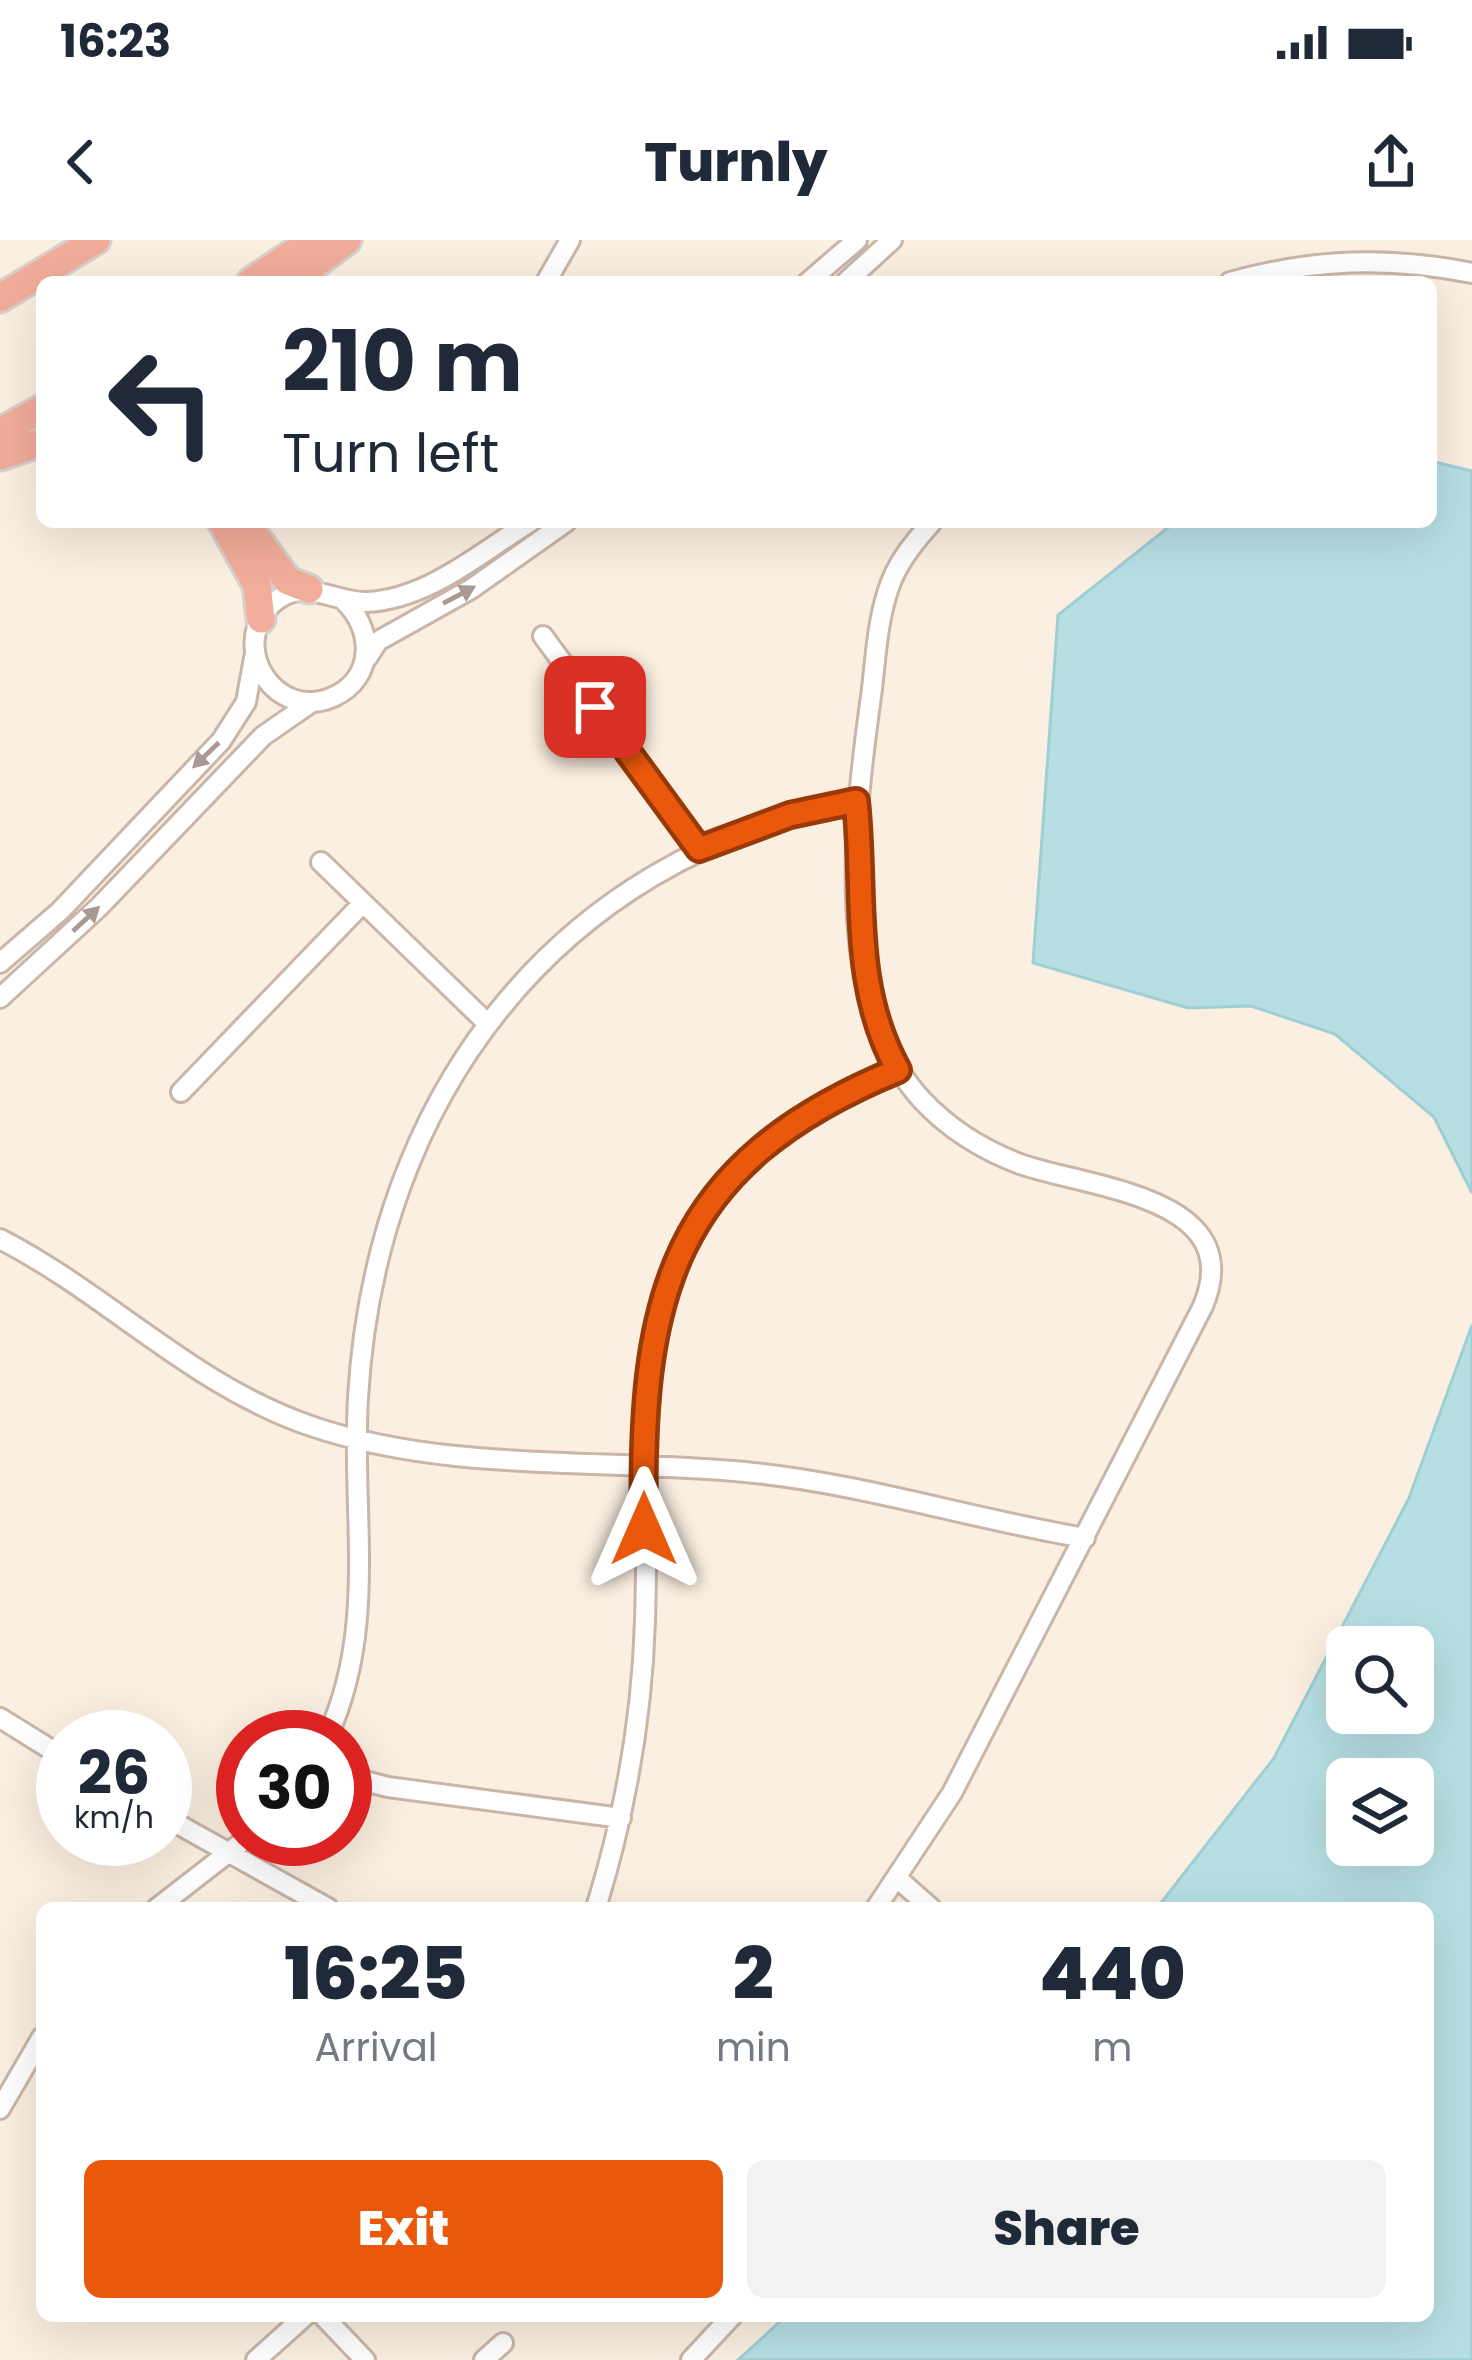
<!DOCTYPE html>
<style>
:root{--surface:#fff;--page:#f2f2f3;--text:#1f2937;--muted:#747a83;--accent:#ea580c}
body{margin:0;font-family:Poppins,sans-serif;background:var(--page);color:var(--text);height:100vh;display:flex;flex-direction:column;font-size:45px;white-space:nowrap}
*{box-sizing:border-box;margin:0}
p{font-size:39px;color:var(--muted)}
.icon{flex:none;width:66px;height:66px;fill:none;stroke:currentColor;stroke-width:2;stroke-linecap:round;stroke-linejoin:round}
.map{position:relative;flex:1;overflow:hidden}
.panel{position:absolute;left:36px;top:1662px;width:1398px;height:420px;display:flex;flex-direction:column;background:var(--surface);border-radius:18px;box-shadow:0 12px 48px #0002}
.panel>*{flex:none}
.banner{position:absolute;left:36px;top:36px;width:1401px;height:252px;border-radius:18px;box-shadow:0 12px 48px #0002;background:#fff;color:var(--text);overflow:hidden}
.controls{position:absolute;left:1326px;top:1386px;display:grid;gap:24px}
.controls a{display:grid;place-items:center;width:108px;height:108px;border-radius:18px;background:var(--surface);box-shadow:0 12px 48px #0002;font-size:60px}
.speed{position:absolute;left:36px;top:1470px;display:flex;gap:24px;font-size:60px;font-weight:700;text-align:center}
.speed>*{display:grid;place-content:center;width:156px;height:156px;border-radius:50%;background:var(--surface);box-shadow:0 12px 48px #0002;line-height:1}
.speed small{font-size:30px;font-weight:400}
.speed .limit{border:18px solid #d22;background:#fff;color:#111}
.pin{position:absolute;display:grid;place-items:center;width:102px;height:102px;color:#fff;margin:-51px;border-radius:24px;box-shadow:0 6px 18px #0006}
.me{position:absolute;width:132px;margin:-66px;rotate:0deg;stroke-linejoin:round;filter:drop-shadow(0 0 9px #0008)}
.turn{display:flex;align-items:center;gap:42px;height:252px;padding:0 48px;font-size:54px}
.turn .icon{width:156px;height:156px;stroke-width:2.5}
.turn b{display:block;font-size:84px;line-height:102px}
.eta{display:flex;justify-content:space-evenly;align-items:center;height:204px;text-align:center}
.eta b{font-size:72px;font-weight:800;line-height:84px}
.primary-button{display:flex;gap:24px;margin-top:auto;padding:24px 48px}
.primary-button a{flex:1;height:138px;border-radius:18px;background:var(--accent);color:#fff;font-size:48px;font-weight:800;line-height:138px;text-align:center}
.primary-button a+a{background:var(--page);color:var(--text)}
.status{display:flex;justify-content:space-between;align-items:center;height:84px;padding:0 60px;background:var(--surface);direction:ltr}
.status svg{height:33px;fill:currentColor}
header{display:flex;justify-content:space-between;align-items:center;height:156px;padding:0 48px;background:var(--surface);font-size:54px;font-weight:800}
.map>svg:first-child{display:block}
.water{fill:#b7dfe3;stroke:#9ecfd4;stroke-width:3;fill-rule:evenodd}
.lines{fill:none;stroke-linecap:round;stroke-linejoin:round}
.minor-casing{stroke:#cab6a8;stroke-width:24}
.highway-casing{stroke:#d7cfcc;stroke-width:33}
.minor{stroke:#fff;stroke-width:18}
.highway{stroke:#f2ac9a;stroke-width:27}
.oneway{fill:#a99992}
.route-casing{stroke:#983908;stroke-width:30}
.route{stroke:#ea580c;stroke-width:21}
</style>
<div class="status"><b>16:23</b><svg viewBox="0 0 49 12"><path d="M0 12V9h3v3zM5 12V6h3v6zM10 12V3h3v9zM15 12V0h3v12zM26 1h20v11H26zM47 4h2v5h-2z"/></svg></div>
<header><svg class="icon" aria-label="back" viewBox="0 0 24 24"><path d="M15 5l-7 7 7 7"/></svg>Turnly<svg class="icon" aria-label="share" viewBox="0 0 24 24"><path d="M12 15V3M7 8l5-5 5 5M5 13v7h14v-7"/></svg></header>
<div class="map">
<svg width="1472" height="2120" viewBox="0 0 1472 2120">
<rect width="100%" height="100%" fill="#fbefe1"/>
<!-- water -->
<path class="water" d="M 1431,221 L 1472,231 L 1472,953 L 1434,877 L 1335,794 L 1251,766 L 1188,768 L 1033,723 L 1058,375 L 1175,282 L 1431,282 Z
M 1472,1085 L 1472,2120 L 738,2120 L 786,2076 L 1428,2076 L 1428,1668 L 1157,1668 L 1274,1518 L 1409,1258 ZM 1347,1407 L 1413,1407 L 1413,1473 L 1347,1473 ZM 1347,1539 L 1413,1539 L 1413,1605 L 1347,1605 Z"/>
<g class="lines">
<defs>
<path id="minor" d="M 546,42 L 570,0
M 808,42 L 857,0
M 846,42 L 892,0
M 1230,42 C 1313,19 1388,16 1472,33
M 342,359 C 374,387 376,438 333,457 C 276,482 228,408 271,365 C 303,334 331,363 367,362 C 428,359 480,313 530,282
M 543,396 L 699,609
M 367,418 L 378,401 L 471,349 L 566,282
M 321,622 L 487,783
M 0,723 L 60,671 L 221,501 L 246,462 L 254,418
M 0,758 L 99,667 L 263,496 L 312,462
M 181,852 L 363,663
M 0,999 C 109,1055 193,1146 311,1186 C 447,1233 604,1218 745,1232 C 861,1243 971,1279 1085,1298
M 0,1478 L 63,1517
M 327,1497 C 378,1388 351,1274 358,1158 C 375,859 555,617 856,561
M 345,1536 L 388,1547 L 621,1578
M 165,1577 L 328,1668
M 897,1638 L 931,1668
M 157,1668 L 246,1599
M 596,1668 C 625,1574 642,1480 645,1381 C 653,1119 610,949 898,830
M 876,1668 L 952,1553 L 1203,1066 C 1249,956 1088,948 1020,924 C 983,910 949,889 922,860 C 830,761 855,571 872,449 C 876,413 878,375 891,342 C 900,319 916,300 932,282
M 0,1869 L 42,1797
M 323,2076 L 365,2120
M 256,2120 L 305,2076
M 484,2120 L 503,2103
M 691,2120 L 732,2076"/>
<path id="highway" d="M 251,42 L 313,0
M 291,42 L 347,0
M 0,58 L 96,0
M 0,192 L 42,169
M 0,216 L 42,202
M 222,282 L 257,345 L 261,379
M 245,282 L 288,341 L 309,349"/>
</defs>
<!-- minor casing -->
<use href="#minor" class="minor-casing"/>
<!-- highway casing -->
<use href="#highway" class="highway-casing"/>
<!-- minor -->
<use href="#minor" class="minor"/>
<!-- highway -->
<use href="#highway" class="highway"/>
</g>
<!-- one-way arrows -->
<defs><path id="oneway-solid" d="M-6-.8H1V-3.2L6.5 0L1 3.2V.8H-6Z" transform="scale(3)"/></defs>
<g class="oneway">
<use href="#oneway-solid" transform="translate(459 355) rotate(-28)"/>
<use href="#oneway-solid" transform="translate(206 515) rotate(136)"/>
<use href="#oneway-solid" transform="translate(86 679) rotate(-43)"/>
</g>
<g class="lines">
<defs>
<path id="route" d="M 595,467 L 699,609 L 790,575 L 856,561 C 866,654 850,744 898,830 C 669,924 639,1058 644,1289"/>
</defs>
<!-- route casing -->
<use href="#route" class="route-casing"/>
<!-- route -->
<use href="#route" class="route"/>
</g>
</svg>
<div class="controls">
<a><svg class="icon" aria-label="search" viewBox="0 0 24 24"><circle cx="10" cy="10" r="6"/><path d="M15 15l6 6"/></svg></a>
<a><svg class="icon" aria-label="layers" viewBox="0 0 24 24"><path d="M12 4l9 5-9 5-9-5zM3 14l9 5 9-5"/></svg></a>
</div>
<div class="speed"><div>26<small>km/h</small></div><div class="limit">30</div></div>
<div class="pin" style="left:595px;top:467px;background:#d93025"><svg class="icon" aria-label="arrive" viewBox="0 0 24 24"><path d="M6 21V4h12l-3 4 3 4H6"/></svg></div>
<svg class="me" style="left:644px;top:1289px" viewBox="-20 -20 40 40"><path d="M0-17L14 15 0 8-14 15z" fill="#ea580c" stroke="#fff" stroke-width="4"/></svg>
<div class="banner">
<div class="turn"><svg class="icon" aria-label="left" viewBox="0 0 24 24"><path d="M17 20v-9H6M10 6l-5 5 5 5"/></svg><div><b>210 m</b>Turn left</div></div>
</div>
<section class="panel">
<div class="eta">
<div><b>16:25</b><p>Arrival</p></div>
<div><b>2</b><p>min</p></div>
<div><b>440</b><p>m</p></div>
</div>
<div class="primary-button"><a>Exit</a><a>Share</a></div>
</section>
</div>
